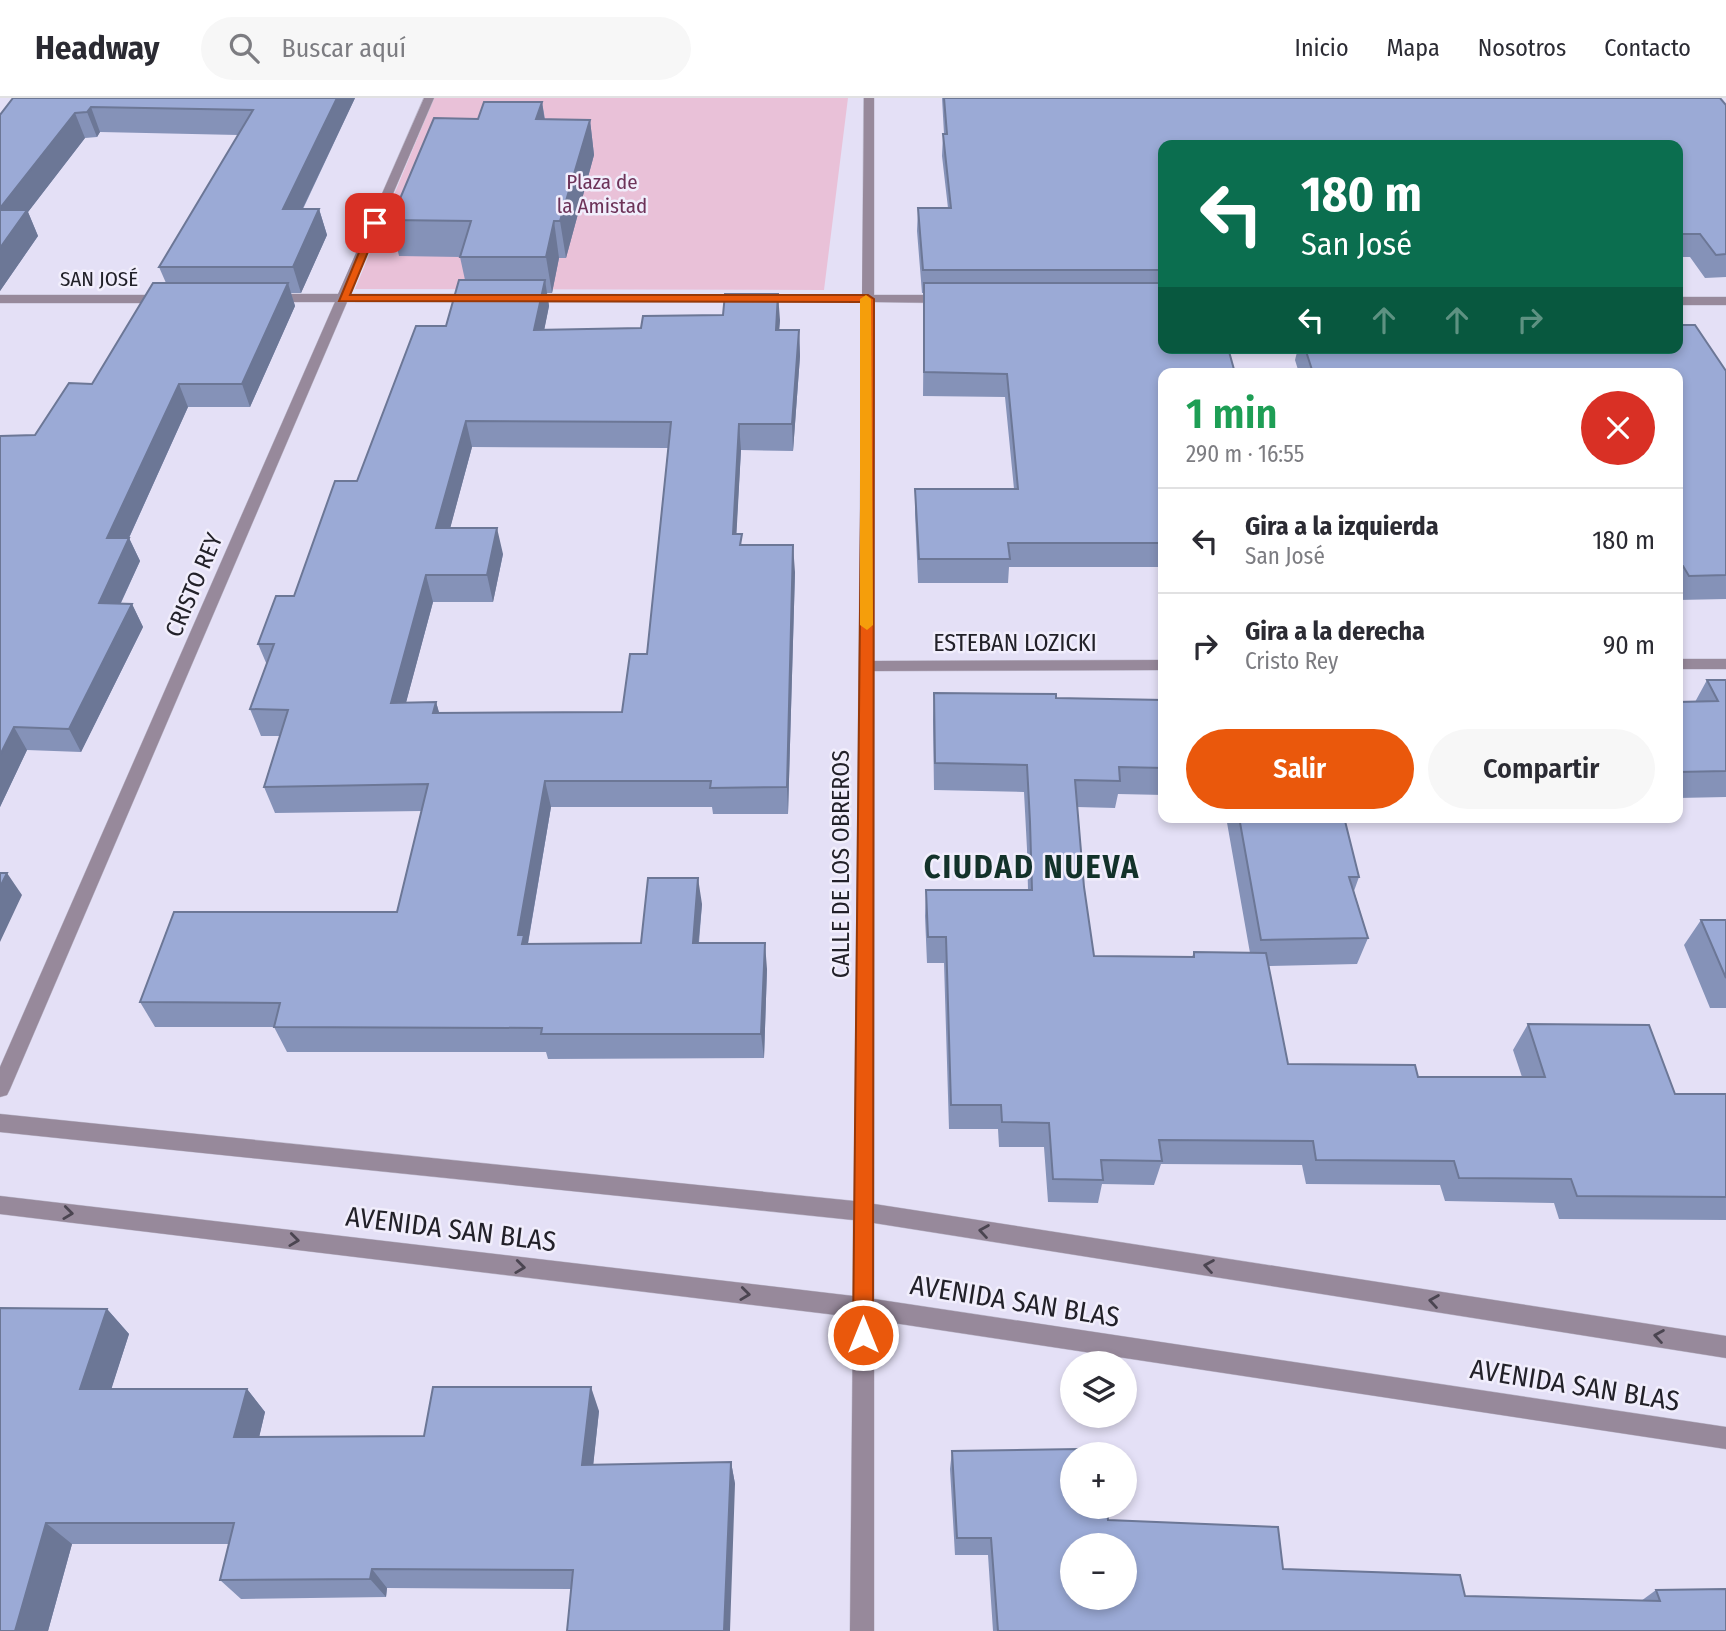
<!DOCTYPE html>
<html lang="es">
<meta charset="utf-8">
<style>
:root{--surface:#fff;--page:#f7f7f7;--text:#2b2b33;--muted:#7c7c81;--line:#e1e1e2;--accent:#ea580c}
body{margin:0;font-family:"Fira Sans Condensed",sans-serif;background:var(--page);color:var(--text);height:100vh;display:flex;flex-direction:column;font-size:26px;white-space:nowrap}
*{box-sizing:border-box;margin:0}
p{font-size:23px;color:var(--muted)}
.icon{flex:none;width:38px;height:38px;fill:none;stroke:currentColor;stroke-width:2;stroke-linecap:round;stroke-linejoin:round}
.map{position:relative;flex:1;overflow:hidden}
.details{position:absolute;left:1158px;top:270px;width:525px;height:455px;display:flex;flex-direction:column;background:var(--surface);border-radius:14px;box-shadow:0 4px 10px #0003}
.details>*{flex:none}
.guide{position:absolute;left:1158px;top:42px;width:525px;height:214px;border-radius:14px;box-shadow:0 4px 10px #0003;background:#0b6e4f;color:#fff;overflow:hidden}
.tools{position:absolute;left:1060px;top:1253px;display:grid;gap:14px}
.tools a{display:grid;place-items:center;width:77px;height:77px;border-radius:50%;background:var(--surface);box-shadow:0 4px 10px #0003;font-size:35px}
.pin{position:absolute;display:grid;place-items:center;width:60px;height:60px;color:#fff;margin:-30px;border-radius:14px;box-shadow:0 4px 10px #0006}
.me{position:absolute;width:77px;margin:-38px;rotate:0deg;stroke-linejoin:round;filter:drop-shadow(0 0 5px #0008)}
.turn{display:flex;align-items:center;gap:24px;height:147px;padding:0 28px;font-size:32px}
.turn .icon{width:91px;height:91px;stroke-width:2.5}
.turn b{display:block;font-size:49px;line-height:60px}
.lanes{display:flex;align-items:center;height:66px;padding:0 28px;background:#0003;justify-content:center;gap:35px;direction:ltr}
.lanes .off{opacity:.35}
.round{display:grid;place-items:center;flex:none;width:74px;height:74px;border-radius:37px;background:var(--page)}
.summary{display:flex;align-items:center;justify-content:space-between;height:119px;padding:0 28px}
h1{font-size:42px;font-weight:600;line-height:52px;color:#1e9e55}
.action{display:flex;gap:14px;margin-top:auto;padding:14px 28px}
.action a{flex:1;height:80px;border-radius:42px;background:var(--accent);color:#fff;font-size:28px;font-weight:600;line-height:80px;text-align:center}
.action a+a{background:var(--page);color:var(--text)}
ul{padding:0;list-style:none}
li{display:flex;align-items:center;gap:21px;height:105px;padding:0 28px;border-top:2px solid var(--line)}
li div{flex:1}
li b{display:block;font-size:26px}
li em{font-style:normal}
header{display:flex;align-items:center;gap:42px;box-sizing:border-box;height:98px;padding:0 35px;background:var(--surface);border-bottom:2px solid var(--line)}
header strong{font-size:33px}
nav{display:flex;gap:38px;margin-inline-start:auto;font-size:24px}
.search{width:490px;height:63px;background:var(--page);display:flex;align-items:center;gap:18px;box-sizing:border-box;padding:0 24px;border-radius:38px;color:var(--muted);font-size:26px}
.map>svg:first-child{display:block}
.green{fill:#e9c1d8}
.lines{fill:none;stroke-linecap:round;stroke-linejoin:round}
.minor-casing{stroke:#c1bed1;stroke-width:1}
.minor{fill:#97899b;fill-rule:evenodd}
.wall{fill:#8592b8;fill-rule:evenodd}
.shaded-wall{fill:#6c7796}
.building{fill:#9baad6;stroke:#6c7796;stroke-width:2;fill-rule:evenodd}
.oneway{stroke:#4b4551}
.route{fill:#ea580c;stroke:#983908;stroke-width:2}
.slow{fill:#f59e0b}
.labels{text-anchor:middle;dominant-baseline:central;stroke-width:5;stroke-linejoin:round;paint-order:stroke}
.far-park-label{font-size:21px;fill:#6d3359;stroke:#f1eefc}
.far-street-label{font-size:21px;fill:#222129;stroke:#f1eefc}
.street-label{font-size:24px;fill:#222129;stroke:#f1eefc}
.near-street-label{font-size:28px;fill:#222129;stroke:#f1eefc}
.district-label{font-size:32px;font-weight:bold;letter-spacing:2px;fill:#13322a;stroke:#f1eefc}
</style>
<header>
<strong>Headway</strong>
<div class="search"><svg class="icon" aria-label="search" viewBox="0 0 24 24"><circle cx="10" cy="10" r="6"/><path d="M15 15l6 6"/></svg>Buscar aquí</div>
<nav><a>Inicio</a><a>Mapa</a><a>Nosotros</a><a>Contacto</a></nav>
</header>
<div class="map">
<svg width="1726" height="1533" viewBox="0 0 1726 1533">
<rect width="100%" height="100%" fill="#e4e0f6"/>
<!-- green -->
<path class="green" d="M 434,0 L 848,0 L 824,192 L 355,191 Z"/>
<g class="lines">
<defs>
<path id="minor" d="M 424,0 L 434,0 L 350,196 L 476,196 L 482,200 L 476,204 L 347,204 L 10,991 L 7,997 L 0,999 L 0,969 L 335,204 L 269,204 L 263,200 L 269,196 L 338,196 Z
M 864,0 L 874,0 L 874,197 L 945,197 L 951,201 L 945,205 L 874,204 L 874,563 L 1164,562 L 1164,572 L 874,573 L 874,1106 L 1726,1238 L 1726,1260 L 874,1125 L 874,1201 L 1726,1329 L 1726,1351 L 874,1222 L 874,1533 L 850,1533 L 853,1219 L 0,1116 L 0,1098 L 853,1198 L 853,1122 L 0,1034 L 0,1016 L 854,1103 L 862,204 L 525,204 L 519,200 L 525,196 L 862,197 Z
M 0,197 L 168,197 L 174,201 L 168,205 L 0,205 Z
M 1678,199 L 1726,199 L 1726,207 L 1678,207 Z
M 1678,561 L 1726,561 L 1726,571 L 1678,571 Z"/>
</defs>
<!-- minor casing -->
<use href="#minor" class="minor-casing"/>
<!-- minor -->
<use href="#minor" class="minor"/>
</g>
<!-- wall -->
<path class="wall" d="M 13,0 L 355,0 L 303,111 L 319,111 L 327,137 L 301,195 L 291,195 L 295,208 L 250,309 L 188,309 L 129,440 L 140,463 L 121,505 L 132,506 L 143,529 L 81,654 L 27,652 L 0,709 L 0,338 L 35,337 L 92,286 L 166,185 L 159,169 L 238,37 L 100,34 L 97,39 L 85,40 L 28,114 L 38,138 L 0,193 L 0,17 Z
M 942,0 L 1720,0 L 1726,7 L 1726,179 L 1705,180 L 1690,159 L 1678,159 L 1678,47 L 1164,47 L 1164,469 L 1009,469 L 1008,485 L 918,485 L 915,415 L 915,391 L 1014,391 L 1005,299 L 923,298 L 924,195 L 922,195 L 917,133 L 918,110 L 948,110 L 942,58 L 943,36 L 944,36 Z
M 542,4 L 545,21 L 590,22 L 594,57 L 566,160 L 559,160 L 552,195 L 547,195 L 549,208 L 544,232 L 641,230 L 780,222 L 779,232 L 799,232 L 800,258 L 793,353 L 741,352 L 736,436 L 742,447 L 795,474 L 788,716 L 713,716 L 712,709 L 551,709 L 528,846 L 641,845 L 702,806 L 699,845 L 767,871 L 764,960 L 548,961 L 546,954 L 287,954 L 274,929 L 155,929 L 140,904 L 397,814 L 422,713 L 275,715 L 264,689 L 280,638 L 261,638 L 250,611 L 267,567 L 258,546 L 294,498 L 357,383 L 446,228 L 465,182 L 460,159 L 399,158 L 391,122 L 478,21 ZM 472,349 L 668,350 L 647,556 L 622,614 L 439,615 L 436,604 L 406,604 L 433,504 L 493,504 L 503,456 L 450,430 Z
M 1298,250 L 1678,250 L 1726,273 L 1726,501 L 1678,502 L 1678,275 L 1299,275 L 1295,262 Z
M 1707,582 L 1726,582 L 1726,699 L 1678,700 L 1678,604 L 1695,604 Z
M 934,595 L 1056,600 L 1164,602 L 1164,697 L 1118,696 L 1115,710 L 1077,709 L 1084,789 L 1094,858 L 1192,859 L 1194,854 L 1250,855 L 1226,719 L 1344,719 L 1359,779 L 1354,793 L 1368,840 L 1357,866 L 1269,868 L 1288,966 L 1418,979 L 1522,979 L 1513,952 L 1528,926 L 1675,996 L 1726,996 L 1726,1122 L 1559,1121 L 1554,1105 L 1445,1103 L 1440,1087 L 1306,1086 L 1302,1067 L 1161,1066 L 1154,1087 L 1102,1086 L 1098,1105 L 1048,1104 L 1044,1049 L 999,1049 L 998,1031 L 949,1031 L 944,865 L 927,865 L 925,818 L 926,792 L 1028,792 L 1027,751 L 1024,694 L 934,692 L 933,622 Z
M 1701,822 L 1726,822 L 1726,910 L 1710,910 L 1684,847 Z
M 107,1211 L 129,1236 L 111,1291 L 247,1291 L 265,1314 L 259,1339 L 424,1338 L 599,1313 L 593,1367 L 731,1364 L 735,1386 L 572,1491 L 387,1490 L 386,1499 L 241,1501 L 220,1482 L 229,1446 L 72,1446 L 48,1533 L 0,1533 Z
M 952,1353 L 1085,1410 L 1108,1422 L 1283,1471 L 1465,1498 L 1641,1503 L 1656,1492 L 1726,1533 L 993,1533 L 988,1457 L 955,1457 L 950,1371 Z"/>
<!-- shaded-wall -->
<path class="shaded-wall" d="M 337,0 L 355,0 L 290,137 L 283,111 Z
M 542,4 L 547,39 L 536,21 Z
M 91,9 L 100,34 L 97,39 L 87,14 Z
M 75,15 L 85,40 L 28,114 L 38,138 L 0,193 L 0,110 Z
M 590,22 L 594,57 L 566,160 L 560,123 Z
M 319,111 L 327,137 L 301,195 L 293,169 Z
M 554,123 L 559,160 L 552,195 L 546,159 Z
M 545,182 L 549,208 L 539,258 L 534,232 Z
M 288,185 L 295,208 L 250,309 L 242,286 Z
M 778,196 L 780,222 L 777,258 L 776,232 Z
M 799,232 L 800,258 L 793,353 L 792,326 Z
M 179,286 L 188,309 L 118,464 L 107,440 Z
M 466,323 L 472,349 L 443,457 L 436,430 Z
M 739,326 L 741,352 L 735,463 L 733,436 Z
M 497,430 L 503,456 L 493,504 L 487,477 Z
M 129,440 L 140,463 L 110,528 L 99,505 Z
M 793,447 L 795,474 L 788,716 L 787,689 Z
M 426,477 L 433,504 L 399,631 L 391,605 Z
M 132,506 L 143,529 L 81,654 L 69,631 Z
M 436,604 L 444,631 L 433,615 Z
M 14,629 L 27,652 L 0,709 L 0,657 Z
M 545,683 L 551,709 L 525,862 L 518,837 Z
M 7,775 L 22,797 L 0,844 L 0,789 Z
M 698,780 L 702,806 L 696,871 L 693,845 Z
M 765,845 L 767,871 L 764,960 L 761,936 Z
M 107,1211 L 129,1236 L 104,1314 L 80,1291 Z
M 591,1289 L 599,1313 L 591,1388 L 582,1367 Z
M 247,1291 L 265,1314 L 254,1361 L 234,1339 Z
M 731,1364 L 735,1386 L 730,1533 L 724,1533 Z
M 46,1425 L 72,1446 L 48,1533 L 15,1533 Z
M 372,1471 L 387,1490 L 386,1499 L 370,1481 Z"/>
<!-- building -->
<path class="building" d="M 13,0 L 337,0 L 283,111 L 319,111 L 293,169 L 159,169 L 253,12 L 91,9 L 87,14 L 75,15 L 0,110 L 0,17 Z
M 944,0 L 1720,0 L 1726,7 L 1726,156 L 1716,157 L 1700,136 L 1678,136 L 1678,47 L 1164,47 L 1164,172 L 923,172 L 918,110 L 951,110 L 943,36 L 947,36 Z
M 484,4 L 542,4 L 536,21 L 590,22 L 560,123 L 554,123 L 546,159 L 460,159 L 471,123 L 391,122 L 434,20 L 478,21 Z
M 0,112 L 27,112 L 0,150 Z
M 459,182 L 545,182 L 534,232 L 641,230 L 643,218 L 723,217 L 725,196 L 778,196 L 776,232 L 799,232 L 792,326 L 739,326 L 733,436 L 742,436 L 740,447 L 793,447 L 787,689 L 710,690 L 711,683 L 545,683 L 518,837 L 524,837 L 522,846 L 641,845 L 648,780 L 698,780 L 693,845 L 765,845 L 761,936 L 541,936 L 542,930 L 274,929 L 280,905 L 140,904 L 174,814 L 397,814 L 428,686 L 264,689 L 288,612 L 250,611 L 274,546 L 258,546 L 276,498 L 294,498 L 335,383 L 357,383 L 416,228 L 446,228 ZM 466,323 L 671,324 L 647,556 L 630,556 L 622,614 L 433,615 L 436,604 L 391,605 L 426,477 L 487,477 L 497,430 L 436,430 Z
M 153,185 L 288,185 L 242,286 L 179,286 L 107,440 L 129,440 L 99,505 L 132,506 L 69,631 L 14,629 L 0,657 L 0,338 L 35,337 L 69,285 L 92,286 Z
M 924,185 L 1164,185 L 1164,250 L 1228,250 L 1235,275 L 1164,275 L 1164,445 L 1008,445 L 1010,461 L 919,461 L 915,391 L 1018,391 L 1007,276 L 924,274 Z
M 1678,227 L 1695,227 L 1726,273 L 1726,477 L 1689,478 L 1683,468 L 1678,468 L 1678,275 L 1313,275 L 1305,250 L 1678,250 Z
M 1707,582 L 1726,582 L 1726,673 L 1678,674 L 1678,604 L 1718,603 Z
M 934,595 L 1056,596 L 1056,600 L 1164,602 L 1164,670 L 1119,669 L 1120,683 L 1075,682 L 1084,789 L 1094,858 L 1194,859 L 1194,854 L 1266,855 L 1288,966 L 1415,967 L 1418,979 L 1545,979 L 1528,926 L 1649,927 L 1675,996 L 1726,996 L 1726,1099 L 1577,1098 L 1571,1081 L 1459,1080 L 1454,1063 L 1316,1062 L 1313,1043 L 1159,1042 L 1162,1063 L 1101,1062 L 1103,1082 L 1053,1081 L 1049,1025 L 1002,1024 L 1001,1007 L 951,1007 L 946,839 L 928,839 L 926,792 L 1032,792 L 1030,724 L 1027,667 L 935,665 Z
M 1239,719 L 1344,719 L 1359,779 L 1349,779 L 1368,840 L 1261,842 Z
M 0,775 L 7,775 L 0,789 Z
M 1701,822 L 1726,822 L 1726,880 Z
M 0,1210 L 107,1211 L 80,1291 L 247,1291 L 234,1339 L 424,1338 L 433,1289 L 591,1289 L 582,1367 L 731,1364 L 724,1533 L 567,1533 L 573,1472 L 372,1471 L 370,1481 L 220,1482 L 234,1425 L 46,1425 L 15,1533 L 0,1533 Z
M 1079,1351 L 1080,1356 L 1073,1356 L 1073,1409 L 1085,1409 L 1085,1410 L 1107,1410 L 1108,1422 L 1278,1429 L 1283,1471 L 1460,1477 L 1465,1498 L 1660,1503 L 1656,1492 L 1726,1491 L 1726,1533 L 998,1533 L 991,1440 L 957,1440 L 952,1353 ZM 1073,1447 L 1125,1447 L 1125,1500 L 1073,1500 Z"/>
<!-- one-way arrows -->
<defs><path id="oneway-chevron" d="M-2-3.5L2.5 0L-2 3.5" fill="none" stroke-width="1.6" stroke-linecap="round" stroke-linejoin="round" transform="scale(1.75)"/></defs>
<g class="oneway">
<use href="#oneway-chevron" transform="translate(68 1115) rotate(7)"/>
<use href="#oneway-chevron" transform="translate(984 1133) rotate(-171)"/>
<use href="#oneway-chevron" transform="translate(294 1142) rotate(7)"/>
<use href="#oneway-chevron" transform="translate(1209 1168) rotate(-171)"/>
<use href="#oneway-chevron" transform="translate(520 1169) rotate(7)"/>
<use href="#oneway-chevron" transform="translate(745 1196) rotate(7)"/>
<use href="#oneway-chevron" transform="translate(1434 1203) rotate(-171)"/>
<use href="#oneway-chevron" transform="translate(1659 1238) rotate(-171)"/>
</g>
<!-- route -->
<path class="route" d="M 372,123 L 380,125 L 350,197 L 868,197 L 874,201 L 873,1237 L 871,1244 L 863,1247 L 856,1244 L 853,1237 L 863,204 L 339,203 Z"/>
<!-- slow -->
<path class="slow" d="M 866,197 L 871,201 L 873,527 L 867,532 L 860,527 L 860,201 Z"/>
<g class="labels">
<!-- far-park labels -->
<g class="far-park-label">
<text x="602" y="84">Plaza de<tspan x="602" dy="24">la Amistad</tspan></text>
</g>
<!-- far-street labels -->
<g class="far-street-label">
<text x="99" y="181">SAN JOSÉ</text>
</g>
<!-- street labels -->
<g class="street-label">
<text transform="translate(194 487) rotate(-67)">CRISTO REY</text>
<text x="1015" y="545">ESTEBAN LOZICKI</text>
<text transform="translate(841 766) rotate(-90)">CALLE DE LOS OBREROS</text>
</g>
<!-- near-street labels -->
<g class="near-street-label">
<text transform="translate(451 1131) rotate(7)">AVENIDA SAN BLAS</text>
<text transform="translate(1015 1203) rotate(9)">AVENIDA SAN BLAS</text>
<text transform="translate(1575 1287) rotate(9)">AVENIDA SAN BLAS</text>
</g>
<!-- district labels -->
<g class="district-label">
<text x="1032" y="769">CIUDAD NUEVA</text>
</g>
</g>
</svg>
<div class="tools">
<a><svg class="icon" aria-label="layers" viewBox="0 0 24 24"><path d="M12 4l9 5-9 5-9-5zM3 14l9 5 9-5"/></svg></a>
<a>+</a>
<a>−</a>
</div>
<div class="pin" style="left:375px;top:125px;background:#d93025"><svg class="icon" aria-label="arrive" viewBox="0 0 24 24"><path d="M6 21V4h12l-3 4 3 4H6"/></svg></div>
<svg class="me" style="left:863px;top:1237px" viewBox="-20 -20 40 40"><circle r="17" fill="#ea580c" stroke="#fff" stroke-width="3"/><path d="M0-11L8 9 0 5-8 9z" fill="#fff"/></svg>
<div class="guide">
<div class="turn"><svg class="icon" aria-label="left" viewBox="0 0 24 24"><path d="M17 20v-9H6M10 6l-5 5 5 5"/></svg><div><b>180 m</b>San José</div></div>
<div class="lanes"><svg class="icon" aria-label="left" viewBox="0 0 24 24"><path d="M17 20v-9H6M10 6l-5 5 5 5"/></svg><svg class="icon off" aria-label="ahead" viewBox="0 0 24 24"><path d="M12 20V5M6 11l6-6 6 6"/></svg><svg class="icon off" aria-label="ahead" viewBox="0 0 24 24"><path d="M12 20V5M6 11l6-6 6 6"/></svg><svg class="icon off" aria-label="right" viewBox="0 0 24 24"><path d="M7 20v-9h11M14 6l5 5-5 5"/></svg></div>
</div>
<section class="details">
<div class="summary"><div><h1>1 min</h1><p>290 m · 16:55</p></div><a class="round" style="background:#d93025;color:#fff"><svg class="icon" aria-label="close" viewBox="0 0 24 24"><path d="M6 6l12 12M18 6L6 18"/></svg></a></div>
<ul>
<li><svg class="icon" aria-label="left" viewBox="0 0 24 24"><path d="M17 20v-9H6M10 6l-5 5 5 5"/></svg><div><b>Gira a la izquierda</b><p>San José</p></div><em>180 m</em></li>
<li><svg class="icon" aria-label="right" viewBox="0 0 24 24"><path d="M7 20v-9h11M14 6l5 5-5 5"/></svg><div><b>Gira a la derecha</b><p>Cristo Rey</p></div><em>90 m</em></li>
</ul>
<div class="action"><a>Salir</a><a>Compartir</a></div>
</section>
</div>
